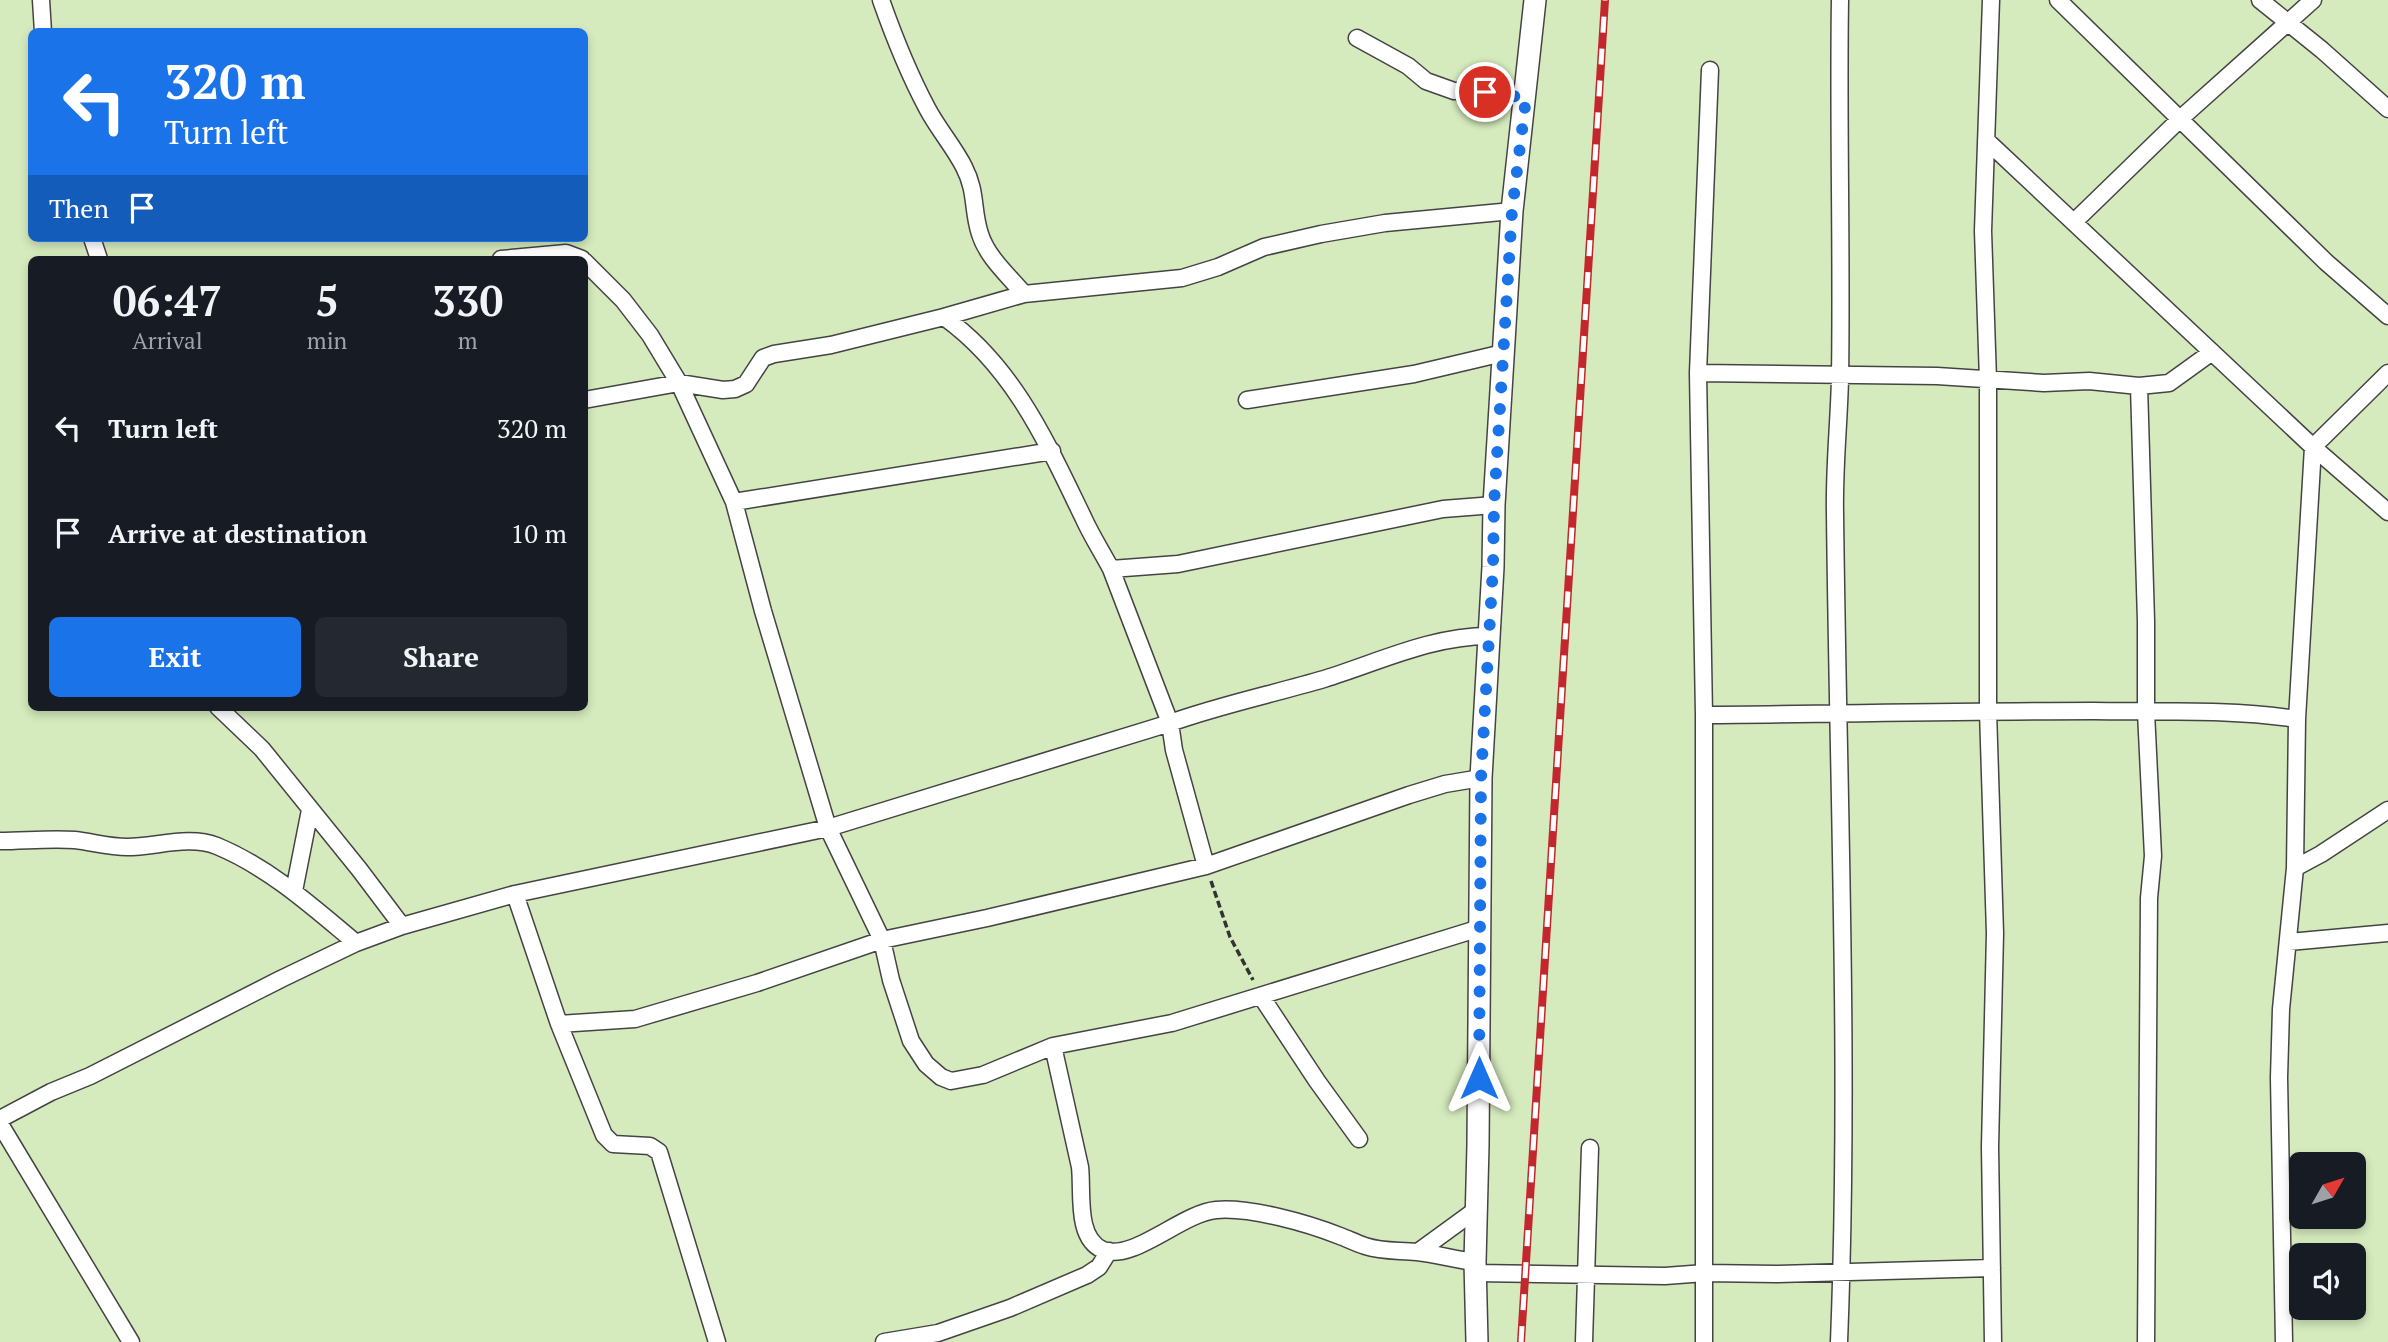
<!DOCTYPE html>
<style>
:root{--surface:#171b24;--page:#242831;--text:#f1f3f6;--muted:#9ea1a6;--accent:#1a73e8}
body{margin:0;font-family:"PT Serif",serif;background:var(--page);color:var(--text);height:100vh;display:flex;flex-direction:column;font-size:26px;white-space:nowrap}
*{box-sizing:border-box;margin:0}
p{font-size:23px;color:var(--muted)}
.icon{flex:none;width:38px;height:38px;fill:none;stroke:currentColor;stroke-width:2;stroke-linecap:round;stroke-linejoin:round}
.map{position:relative;flex:1;overflow:hidden}
.side{position:absolute;left:28px;top:256px;width:560px;height:455px;display:flex;flex-direction:column;background:var(--surface);border-radius:10px;box-shadow:0 4px 10px #0003}
.side>*{flex:none}
.top-card{position:absolute;left:28px;top:28px;width:560px;height:214px;border-radius:10px;box-shadow:0 4px 10px #0003;background:#1a73e8;color:#fff;overflow:hidden}
.needle{width:46px;rotate:51deg}
.tools{position:absolute;left:2289px;top:1152px;display:grid;gap:14px}
.tools a{display:grid;place-items:center;width:77px;height:77px;border-radius:10px;background:var(--surface);box-shadow:0 4px 10px #0003;font-size:35px}
.pin{position:absolute;display:grid;place-items:center;width:60px;height:60px;color:#fff;margin:-30px;border:4px solid #fff;border-radius:50%;box-shadow:0 2px 7px #0007}
.me{position:absolute;width:77px;margin:-38px;rotate:0deg;stroke-linejoin:round;filter:drop-shadow(0 0 5px #0008)}
.turn{display:flex;align-items:center;gap:24px;height:147px;padding:0 21px;font-size:32px}
.turn .icon{width:91px;height:91px;stroke-width:2.5}
.turn b{display:block;font-size:49px;line-height:60px}
.then{display:flex;align-items:center;height:66px;padding:0 21px;background:#0003;gap:14px;font-size:26px}
.eta{display:flex;justify-content:space-evenly;align-items:center;height:119px;text-align:center}
.eta b{font-size:42px;font-weight:700;line-height:49px}
.button{display:flex;gap:14px;margin-top:auto;padding:14px 21px}
.button a{flex:1;height:80px;border-radius:10px;background:var(--accent);color:#fff;font-size:28px;font-weight:700;line-height:80px;text-align:center}
.button a+a{background:var(--page);color:var(--text)}
ul{padding:0;list-style:none}
li{display:flex;align-items:center;gap:21px;height:105px;padding:0 21px}
li div{flex:1}
li b{display:block;font-size:26px}
li em{font-style:normal}
.map>svg:first-child{display:block}
.green{fill:#d5ebbd;fill-rule:evenodd}
.lines{fill:none;stroke-linecap:round;stroke-linejoin:round}
.minor-casing{stroke:#444;stroke-width:19}
.tertiary-casing{stroke:#444;stroke-width:24}
.path{stroke:#333;stroke-width:3.5;stroke-dasharray:7 3.5;stroke-linecap:butt}
.minor{stroke:#fff;stroke-width:16}
.tertiary{stroke:#fff;stroke-width:21}
.rail-casing{stroke:#c4262e;stroke-width:8}
.rail{stroke:#fff;stroke-width:5;stroke-dasharray:16;stroke-linecap:butt}
.route{stroke:#1a73e8;stroke-width:12;stroke-dasharray:0 21.6}
</style>
<div class="map">
<svg width="2388" height="1342" viewBox="0 0 2388 1342">
<rect width="100%" height="100%" fill="#fffdf5"/>
<!-- green -->
<path class="green" d="M 0,0 L 2388,0 L 2388,1342 L 0,1342 ZM 32,32 L 584,32 L 584,238 L 32,238 ZM 32,259 L 584,259 L 584,707 L 32,707 ZM 2301,1164 L 2354,1164 L 2354,1216 L 2301,1216 ZM 2301,1255 L 2354,1255 L 2354,1307 L 2301,1307 Z"/>
<g class="lines">
<defs>
<path id="minor" d="M 41,0 L 43,32
M 881,0 C 894,37 909,74 927,108 C 938,129 954,147 964,167 C 977,192 972,210 980,234 C 987,257 1009,276 1024,294
M 1991,0 L 1983,231 L 1988,380 L 1988,711 L 1995,933 L 1990,1147 L 1993,1342
M 2058,0 L 2326,262 L 2388,316
M 2260,0 L 2322,50 L 2388,109
M 1357,38 L 1408,66 L 1426,81 L 1454,91 L 1485,91 L 1526,98
M 1986,140 L 2313,447 L 2388,512
M 2075,221 L 2180,119 L 2313,0
M 92,238 L 99,259
M 501,259 L 566,253 L 582,259
M 584,261 L 623,300 L 650,335 L 679,383 L 734,502 L 763,611 L 828,828 L 882,940 L 891,980 L 911,1041 L 926,1064 L 941,1077 L 951,1081 L 983,1075 L 1053,1046 L 1172,1023 L 1480,928
M 944,317 L 1024,294 L 1182,278 L 1218,267 L 1264,247 L 1321,234 L 1385,223 L 1512,211
M 1698,373 L 1937,376 L 2044,383 L 2089,381 L 2139,386 L 2146,621 L 2146,712 L 2153,856 L 2149,898 L 2146,1342
M 2139,386 L 2169,383 L 2212,352
M 584,400 L 679,383 L 723,390 L 735,389 L 746,384 L 763,358 L 774,354 L 831,345 L 944,317 C 1014,367 1047,443 1083,517 C 1091,535 1102,552 1111,569 L 1178,564 L 1443,509 L 1494,505
M 1247,400 L 1414,374 L 1503,353
M 734,502 L 1052,451
M 218,707 L 262,749 L 359,869 L 402,926
M 1704,715 C 1834,714 1964,711 2094,711 C 2162,712 2230,709 2297,719
M 0,841 C 24,841 50,838 75,840 C 92,842 110,847 127,847 C 156,847 189,835 217,846 C 270,868 313,907 356,943
M 1206,866 L 1174,750 L 1170,723 C 1220,705 1273,694 1324,679 C 1379,662 1431,636 1489,636
M 2295,868 L 2321,854 L 2388,810
M 294,891 L 310,810
M 515,894 L 559,1024 L 604,1135 L 613,1144 L 650,1146 L 659,1152 L 717,1342
M 2289,942 L 2388,933
M 1261,996 L 1317,1081 L 1359,1139
M 559,1024 L 635,1019 L 757,983 L 882,940 L 987,918 L 1206,866 L 1409,795 L 1445,784 L 1481,778
M 1053,1046 L 1080,1167 C 1083,1192 1075,1238 1103,1250 C 1133,1262 1182,1213 1216,1210 C 1251,1207 1307,1223 1340,1236 C 1348,1239 1356,1243 1365,1246 C 1383,1252 1399,1250 1417,1252 C 1437,1254 1456,1260 1475,1262
M 0,1119 L 51,1092 L 90,1076 L 281,979 L 356,943 L 402,926 L 515,894 L 828,828 L 1170,723 L 1111,569
M 0,1124 L 131,1342
M 1418,1252 L 1477,1209
M 1475,1273 L 1665,1276 L 1705,1273 L 1776,1274 L 1992,1268
M 884,1342 L 938,1333 L 1010,1308 L 1087,1275 L 1099,1267 L 1109,1251
M 1584,1342 L 1590,1148
M 1704,1342 L 1704,715 L 1698,373 L 1710,70
M 1839,1342 C 1850,1066 1838,789 1835,513 C 1834,468 1839,423 1840,378 C 1842,252 1838,126 1840,0
M 2284,1342 L 2279,1078 L 2281,1009 L 2295,868 L 2297,719 L 2313,447 L 2388,373"/>
<path id="tertiary" d="M 1477,1342 L 1475,1262 L 1478,1145 L 1481,778 L 1493,567 L 1494,505 L 1512,211 L 1535,0"/>
</defs>
<!-- minor casing -->
<use href="#minor" class="minor-casing"/>
<!-- tertiary casing -->
<use href="#tertiary" class="tertiary-casing"/>
<!-- path -->
<path class="path" d="M 1211,881 L 1230,937 L 1253,980"/>
<!-- minor -->
<use href="#minor" class="minor"/>
<!-- tertiary -->
<use href="#tertiary" class="tertiary"/>
<defs>
<path id="rail" d="M 1521,1342 L 1605,0"/>
</defs>
<!-- rail casing -->
<use href="#rail" class="rail-casing"/>
<!-- rail -->
<use href="#rail" class="rail"/>
</g>
<g class="lines">
<!-- route -->
<path class="route" d="M 1479,1078 L 1481,778 L 1493,567 L 1494,505 L 1512,211 L 1526,98 L 1485,92"/>
</g>
</svg>
<div class="tools">
<a><svg class="needle" viewBox="-14 -14 28 28"><path d="M0-13l5 13h-10z" fill="#e53935"/><path d="M0 13l5-13h-10z" fill="#9ea1a6"/></svg></a>
<a><svg class="icon" aria-label="sound" viewBox="0 0 24 24"><path d="M4 9h4l5-4v14l-5-4H4zM17 9q2 3 0 6"/></svg></a>
</div>
<div class="pin" style="left:1485px;top:92px;background:#d93025"><svg class="icon" aria-label="arrive" viewBox="0 0 24 24"><path d="M6 21V4h12l-3 4 3 4H6"/></svg></div>
<svg class="me" style="left:1479px;top:1078px" viewBox="-20 -20 40 40"><path d="M0-17L14 15 0 8-14 15z" fill="#1a73e8" stroke="#fff" stroke-width="4"/></svg>
<div class="top-card">
<div class="turn"><svg class="icon" aria-label="left" viewBox="0 0 24 24"><path d="M17 20v-9H6M10 6l-5 5 5 5"/></svg><div><b>320 m</b>Turn left</div></div>
<div class="then">Then<svg class="icon" aria-label="arrive" viewBox="0 0 24 24"><path d="M6 21V4h12l-3 4 3 4H6"/></svg></div>
</div>
<section class="side">
<div class="eta">
<div><b>06:47</b><p>Arrival</p></div>
<div><b>5</b><p>min</p></div>
<div><b>330</b><p>m</p></div>
</div>
<ul>
<li><svg class="icon" aria-label="left" viewBox="0 0 24 24"><path d="M17 20v-9H6M10 6l-5 5 5 5"/></svg><div><b>Turn left</b></div><em>320 m</em></li>
<li><svg class="icon" aria-label="arrive" viewBox="0 0 24 24"><path d="M6 21V4h12l-3 4 3 4H6"/></svg><div><b>Arrive at destination</b></div><em>10 m</em></li>
</ul>
<div class="button"><a>Exit</a><a>Share</a></div>
</section>
</div>
